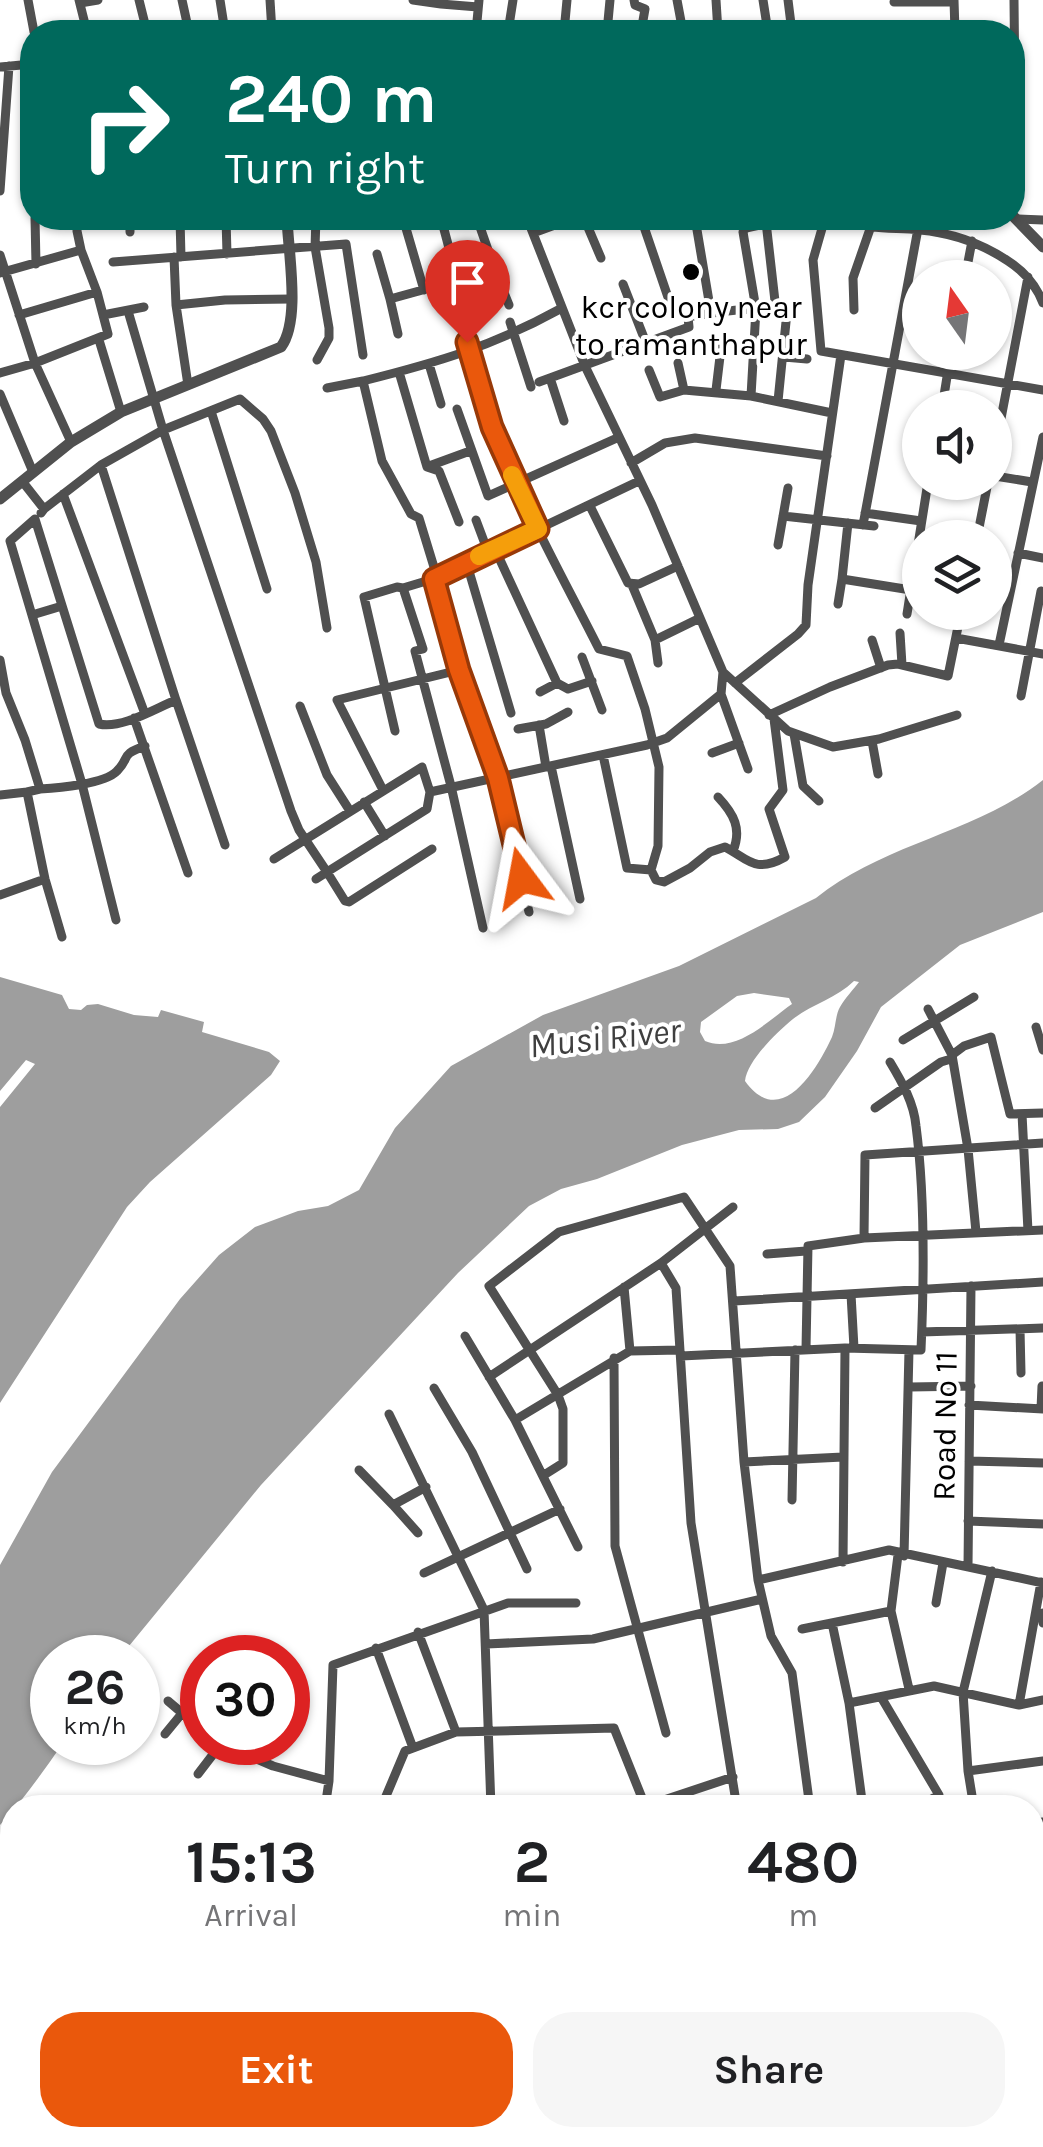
<!DOCTYPE html>
<style>
:root{--surface:#fff;--page:#f6f6f6;--text:#202124;--muted:#757577;--accent:#ea580c}
body{margin:0;font-family:Karla,sans-serif;background:var(--page);color:var(--text);height:100vh;display:flex;flex-direction:column;font-size:38px;white-space:nowrap}
*{box-sizing:border-box;margin:0}
p{font-size:32px;color:var(--muted)}
.icon{flex:none;width:55px;height:55px;fill:none;stroke:currentColor;stroke-width:2;stroke-linecap:round;stroke-linejoin:round}
.map{position:relative;flex:1;overflow:hidden}
.drawer{position:absolute;left:0px;top:1795px;width:1045px;height:352px;display:flex;flex-direction:column;background:var(--surface);border-radius:40px 40px 0 0;box-shadow:0 2px 8px #0004}
.drawer>*{flex:none}
.banner{position:absolute;left:20px;top:20px;width:1005px;height:210px;border-radius:40px;box-shadow:0 2px 8px #0004;background:#00695c;color:#fff;overflow:hidden}
.needle{width:65px;rotate:346deg}
.controls{position:absolute;left:902px;top:260px;display:grid;gap:20px}
.controls a{display:grid;place-items:center;width:110px;height:110px;border-radius:50%;background:var(--surface);box-shadow:0 2px 8px #0004;font-size:50px}
.speed{position:absolute;left:30px;top:1635px;display:flex;gap:20px;font-size:50px;font-weight:700;text-align:center}
.speed>*{display:grid;place-content:center;width:130px;height:130px;border-radius:50%;background:var(--surface);box-shadow:0 2px 8px #0004;line-height:1}
.speed small{font-size:25px;font-weight:400}
.speed .limit{border:15px solid #d22;background:#fff;color:#111}
.pin{position:absolute;display:grid;place-items:center;width:85px;height:85px;color:#fff;margin:-102px -42px;border-radius:50% 50% 50% 0;rotate:-45deg;box-shadow:0 0 10px #0007}
.pin .icon{rotate:45deg}
.me{position:absolute;width:110px;margin:-55px;rotate:347deg;stroke-linejoin:round;filter:drop-shadow(0 0 8px #0008)}
.turn{display:flex;align-items:center;gap:35px;height:210px;padding:0 40px;font-size:45px}
.turn .icon{width:130px;height:130px;stroke-width:2.5}
.turn b{display:block;font-size:70px;line-height:85px}
.eta{display:flex;justify-content:space-evenly;align-items:center;height:170px;text-align:center}
.eta b{font-size:60px;font-weight:700;line-height:70px}
.button{display:flex;gap:20px;margin-top:auto;padding:20px 40px}
.button a{flex:1;height:115px;border-radius:40px;background:var(--accent);color:#fff;font-size:40px;font-weight:700;line-height:115px;text-align:center}
.button a+a{background:var(--page);color:var(--text)}
.map>svg:first-child{display:block}
.water{fill:#9e9e9e;fill-rule:evenodd}
.lines{fill:none;stroke-linecap:round;stroke-linejoin:round}
.minor{stroke:#505050;stroke-width:9}
.tertiary{stroke:#505050;stroke-width:11}
.route-casing{stroke:#983908;stroke-width:25}
.route{stroke:#ea580c;stroke-width:18}
.slow{stroke:#f59e0b;stroke-width:18}
.poi-dot{fill:#000;stroke:#fff;stroke-width:4}
.labels{text-anchor:middle;dominant-baseline:central;stroke-width:8;stroke-linejoin:round;paint-order:stroke}
.poi-label{font-size:32px;fill:#000;stroke:#fff}
.street-label{font-size:32px;fill:#000;stroke:#fff}
.water-label{font-size:35px;font-style:italic;fill:#3f3f3f;stroke:#fff}
</style>
<div class="map">
<svg width="1043" height="2147" viewBox="0 0 1043 2147">
<rect width="100%" height="100%" fill="#fff"/>
<!-- water -->
<path class="water" d="M 1043,780 L 1043,912 L 960,945 L 881,1007 L 857,1051 L 825,1097 L 799,1122 L 778,1129 L 739,1130 L 682,1145 L 597,1179 L 561,1189 L 529,1206 L 458,1273 L 261,1485 L 120,1657 L 52,1658 L 52,1742 L 63,1743 C 43,1772 23,1800 0,1825 L 0,1565 L 52,1472 L 180,1299 L 219,1255 L 255,1227 L 298,1211 L 328,1206 L 359,1190 L 395,1128 L 451,1066 L 543,1015 L 679,966 L 816,898 C 885,843 976,833 1043,780 ZM 854,981 L 859,982 C 853,990 845,998 840,1007 C 835,1016 836,1027 832,1037 C 817,1069 781,1131 745,1081 C 747,1061 777,1032 793,1019 C 812,1004 837,998 854,981 ZM 754,993 L 789,998 L 792,1004 C 769,1020 736,1054 705,1041 L 700,1032 L 701,1022 L 737,996 Z
M 0,977 L 62,995 L 69,1009 L 81,1010 L 87,1005 L 98,1004 L 134,1015 L 158,1017 L 161,1010 L 204,1022 L 202,1032 L 269,1052 L 280,1061 L 271,1075 L 150,1182 L 127,1207 L 0,1403 L 0,1107 L 35,1064 L 26,1060 L 0,1091 Z"/>
<g class="lines">
<!-- minor -->
<path class="minor" d="M 28,0 L 34,32
M 79,0 L 87,32
M 139,0 L 147,32
M 182,0 L 189,32
M 220,0 L 225,32
M 270,0 L 272,32
M 413,0 L 441,4
M 441,0 L 441,4 L 478,7
M 634,0 L 635,5 L 645,9 L 641,32
M 677,0 L 683,32
M 716,0 L 718,32
M 763,0 L 768,32
M 788,0 L 792,32
M 954,0 L 955,32
M 1014,0 L 1015,93
M 894,2 L 954,2
M 80,3 L 98,0
M 476,32 L 479,0
M 508,32 L 513,0
M 564,32 L 567,0
M 607,32 L 610,0
M 0,67 L 32,64
M 31,153 L 32,153
M 0,191 L 9,66
M 35,218 L 36,264
M 130,218 L 130,232
M 180,218 L 181,257
M 226,218 L 227,254
M 316,218 L 315,247 L 329,328 L 329,338 L 317,360
M 379,218 L 388,218
M 403,218 L 424,290
M 441,218 L 470,327
M 527,218 L 585,366 L 652,505 L 723,672 L 788,731 L 833,747 L 879,739 L 957,715
M 584,218 L 601,258
M 641,218 L 671,306
M 695,218 L 711,313
M 825,218 L 813,260 L 821,351 L 1043,390
M 843,218 C 874,231 888,227 920,230 C 953,233 981,243 1008,261 C 1025,272 1036,285 1043,303
M 1018,219 L 1043,220
M 533,233 L 574,218
M 377,254 L 390,299
M 0,255 L 35,363 L 108,334 L 97,292 L 81,250
M 174,257 L 176,305 L 188,385
M 113,262 L 346,244 L 363,355
M 495,270 L 509,305
M 0,273 L 81,250 L 77,231 L 78,218
M 965,278 L 972,241
M 623,284 L 646,343
M 176,305 L 225,300 L 291,299
M 776,310 L 766,222 C 776,213 791,224 801,218
M 854,310 L 853,278 L 870,229
M 128,311 L 163,430 L 291,811 L 299,830 L 327,872 L 427,809 L 430,792 L 647,745 L 667,738 L 721,694 L 723,672
M 19,315 L 97,292
M 103,315 L 144,307
M 510,322 L 531,387
M 398,334 L 390,299 L 495,270 L 479,224 L 498,218
M 99,340 L 121,412
M 467,342 C 491,452 549,550 599,649 L 627,656 L 645,709 L 659,767 L 658,846 L 651,870 L 656,880 L 664,882 L 690,868 L 710,852 L 725,847 C 748,859 755,874 785,857 L 769,809 L 783,790 L 774,719
M 784,357 L 807,359
M 678,363 L 684,390 L 751,396 L 832,413
M 429,364 L 441,404
M 649,370 L 660,397 L 684,390
M 399,372 L 427,467 L 439,471 L 459,522
M 0,373 L 35,363 L 71,442
M 550,378 L 564,421
M 539,382 L 689,327 L 688,317 C 722,311 752,306 787,312 L 778,401
M 327,388 L 363,381
M 716,390 L 722,340
M 0,394 L 33,472
M 751,396 L 756,309 L 743,232 L 746,228 L 765,224
M 942,408 L 951,352
M 457,409 L 488,496 L 617,438
M 211,411 L 267,589
M 995,450 L 1028,277
M 631,463 L 665,443 L 695,438 L 827,456
M 101,465 L 176,700
M 429,466 L 470,451
M 995,476 L 1032,482
M 22,481 L 44,509 L 41,513
M 63,494 L 145,714
M 590,506 L 628,583 L 639,584 L 678,566
M 44,509 L 101,465 L 163,430 L 240,399 L 263,419 L 271,431 L 295,493 L 316,562 L 327,628
M 865,513 L 921,521
M 783,516 L 874,526
M 476,520 L 488,552
M 863,525 L 920,218
M 977,538 L 988,482
M 778,545 L 788,488
M 495,549 L 557,683
M 1018,553 L 1043,558
M 466,561 L 511,713
M 437,577 L 419,518 L 411,514 L 382,461 L 363,381 C 439,362 493,346 562,308
M 433,579 L 459,670
M 842,579 L 848,523
M 632,585 L 655,640 L 658,663
M 838,604 L 842,579 L 911,590
M 907,614 L 928,482
M 32,615 L 62,606
M 900,633 L 902,665
M 956,638 L 1043,654
M 655,640 L 700,618
M 872,640 L 881,668
M 999,645 L 1043,437
M 582,657 L 602,710
M 0,660 L 6,693 L 25,740 L 40,789 L 27,792
M 735,683 L 798,634 L 806,625 L 808,585 L 841,355
M 540,692 L 557,683 L 568,689 L 592,681
M 721,694 L 748,769
M 1021,696 L 1041,591
M 300,706 L 327,775 L 350,811
M 769,715 L 830,687 L 888,665 L 898,664 L 948,676 L 961,612
M 134,718 L 188,873
M 539,725 L 546,767
M 518,729 L 546,724 L 568,712
M 395,731 L 364,597 L 397,587 L 403,588
M 794,734 L 803,786 L 819,801
M 872,741 L 878,774
M 712,753 L 739,743
M 603,755 L 627,868 L 651,870
M 551,766 L 580,899
M 40,789 C 58,788 105,784 117,771 C 131,757 119,755 145,746
M 383,790 L 337,700 L 459,670 L 498,778 L 529,912
M 0,795 L 27,792 L 45,879 L 62,937
M 718,797 C 734,814 742,829 733,851
M 364,802 L 385,836
M 274,859 L 422,767 L 430,792
M 316,879 L 327,872 L 345,901 L 349,902 L 432,849
M 0,895 L 45,879
M 116,920 L 82,784 L 10,541 L 35,519 L 99,724 C 122,729 154,709 176,700 L 225,845
M 483,928 L 451,786 L 415,651 L 423,649 L 403,588 L 433,579 L 639,481
M 928,1009 L 952,1055 L 968,1149 L 976,1232
M 1036,1027 L 1043,1050
M 903,1040 L 974,997
M 952,1055 L 964,1046 L 991,1037 L 1010,1114 L 1043,1113
M 875,1108 L 941,1062 L 951,1059
M 1022,1114 L 1028,1231
M 864,1238 L 865,1155 L 1043,1143
M 767,1254 L 806,1251
M 661,1263 L 676,1288 L 691,1523 L 737,1808
M 624,1287 L 630,1351
M 851,1294 L 854,1348
M 734,1301 L 1043,1282
M 1020,1329 L 1021,1373
M 922,1332 L 1043,1328
M 465,1336 L 515,1420 L 578,1547
M 806,1349 L 808,1246 L 864,1238 L 1043,1230
M 681,1356 L 845,1348 L 921,1350 C 924,1281 925,1195 916,1126 C 914,1103 902,1082 890,1062
M 614,1358 L 615,1546 L 666,1733
M 489,1377 L 661,1263 L 733,1207
M 910,1387 L 971,1386
M 434,1388 L 472,1452 L 527,1569
M 969,1405 L 1043,1409
M 1041,1409 L 1042,1386
M 389,1414 L 484,1610 L 491,1808
M 515,1420 L 630,1351 L 680,1350
M 969,1461 L 1043,1463
M 744,1462 L 843,1457
M 359,1470 L 393,1505 L 426,1487
M 544,1475 L 563,1463 L 563,1409 L 558,1395 L 489,1286 L 559,1232 L 684,1197 L 730,1266 L 744,1462 L 758,1580 L 771,1636 L 792,1673 L 810,1808
M 792,1500 L 795,1350
M 393,1505 L 418,1533
M 968,1521 L 1043,1524
M 898,1555 L 891,1611 L 909,1689
M 904,1556 L 909,1350
M 843,1562 L 845,1348
M 968,1567 L 971,1286
M 424,1573 L 560,1509
M 758,1580 L 889,1550 L 1043,1583
M 936,1603 L 943,1563
M 1043,1613 L 1043,1623
M 832,1623 L 849,1703 L 863,1808
M 802,1629 L 891,1611
M 418,1632 L 456,1732
M 486,1644 L 593,1639 L 762,1599
M 376,1648 L 413,1748
M 881,1697 L 939,1795 L 916,1808
M 168,1701 L 202,1730
M 849,1703 L 934,1686 L 1019,1705 L 1043,1700
M 1019,1705 L 1041,1582
M 165,1734 L 202,1689
M 217,1742 L 273,1766 L 329,1781
M 968,1771 L 1043,1761
M 198,1774 L 221,1744
M 204,1800 L 213,1808
M 326,1800 L 346,1808
M 646,1806 L 733,1777
M 325,1808 L 329,1781 L 333,1665 L 508,1603 L 576,1603
M 381,1808 L 405,1751 L 456,1732 L 614,1728 L 646,1808
M 974,1808 L 968,1771 L 963,1692 L 992,1571
M 1032,1823 L 1043,1822
M 1032,1880 L 1043,1879
M 1032,1942 L 1043,1940
M 1032,2028 L 1043,2023
M 1032,2044 L 1043,2052
M 1032,2072 L 1043,2068
M 1032,2078 L 1043,2117
M 0,2134 L 6,2132
M 287,2135 L 288,2147
M 522,2135 L 526,2147
M 614,2135 L 618,2147
M 693,2135 L 697,2147
M 838,2135 L 843,2147
M 902,2135 L 906,2147
M 994,2135 L 997,2147
M 139,2144 L 140,2147
M 372,2147 L 375,2135
M 434,2147 L 435,2135
M 544,2147 L 579,2135
M 765,2147 L 789,2135
M 1011,2147 L 1043,2139"/>
<!-- tertiary -->
<path class="tertiary" d="M 1012,215 L 1043,247
M 0,499 L 71,442 L 121,412 L 281,347 C 301,320 288,251 287,218"/>
</g>
<g class="lines">
<defs>
<path id="route" d="M 467,342 L 492,427 L 538,529 L 434,579 L 459,670 L 498,778 L 522,878"/>
</defs>
<!-- route casing -->
<use href="#route" class="route-casing"/>
<!-- route -->
<use href="#route" class="route"/>
<!-- slow -->
<path class="slow" d="M 479,556 L 538,529 L 512,475"/>
</g>
<!-- markers -->
<circle class="poi-dot" cx="691" cy="272" r="10"/>
<g class="labels">
<!-- poi labels -->
<g class="poi-label">
<text x="691" y="307">kcr colony near<tspan x="691" dy="37">to ramanthapur</tspan></text>
</g>
<!-- street labels -->
<g class="street-label">
<text transform="translate(945 1426) rotate(-89)">Road No 11</text>
</g>
<!-- water labels -->
<g class="water-label">
<text transform="translate(605 1038) rotate(-6)">Musi River</text>
</g>
</g>
</svg>
<div class="controls">
<a><svg class="needle" viewBox="-14 -14 28 28"><path d="M0-13l5 13h-10z" fill="#e53935"/><path d="M0 13l5-13h-10z" fill="#757577"/></svg></a>
<a><svg class="icon" aria-label="sound" viewBox="0 0 24 24"><path d="M4 9h4l5-4v14l-5-4H4zM17 9q2 3 0 6"/></svg></a>
<a><svg class="icon" aria-label="layers" viewBox="0 0 24 24"><path d="M12 4l9 5-9 5-9-5zM3 14l9 5 9-5"/></svg></a>
</div>
<div class="speed"><div>26<small>km/h</small></div><div class="limit">30</div></div>
<div class="pin" style="left:467px;top:342px;background:#d93025"><svg class="icon" aria-label="arrive" viewBox="0 0 24 24"><path d="M6 21V4h12l-3 4 3 4H6"/></svg></div>
<svg class="me" style="left:522px;top:878px" viewBox="-20 -20 40 40"><path d="M0-17L14 15 0 8-14 15z" fill="#ea580c" stroke="#fff" stroke-width="4"/></svg>
<div class="banner">
<div class="turn"><svg class="icon" aria-label="right" viewBox="0 0 24 24"><path d="M7 20v-9h11M14 6l5 5-5 5"/></svg><div><b>240 m</b>Turn right</div></div>
</div>
<section class="drawer">
<div class="eta">
<div><b>15:13</b><p>Arrival</p></div>
<div><b>2</b><p>min</p></div>
<div><b>480</b><p>m</p></div>
</div>
<div class="button"><a>Exit</a><a>Share</a></div>
</section>
</div>
